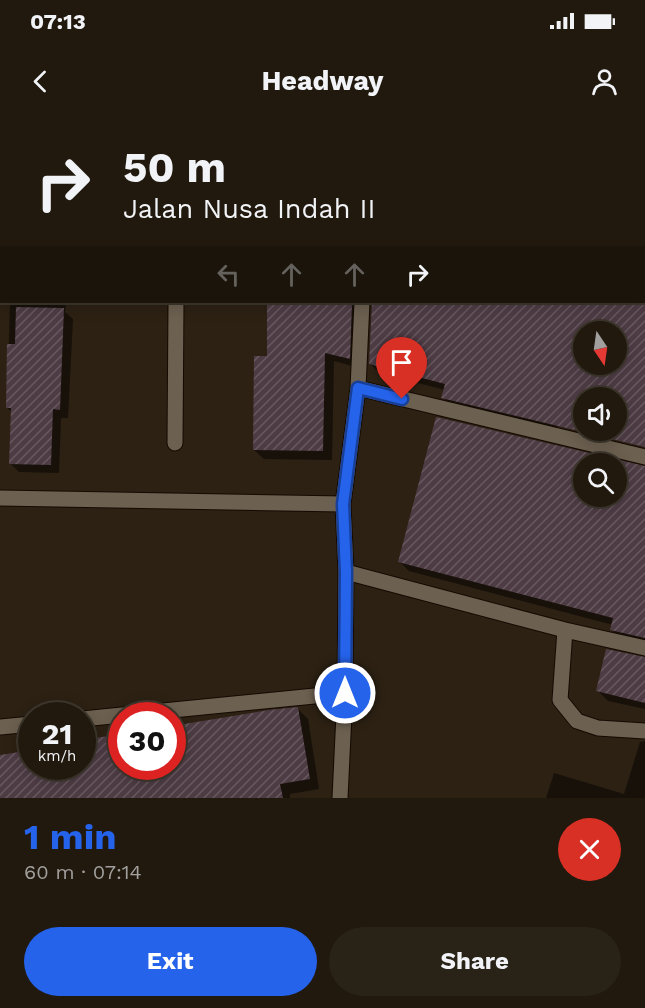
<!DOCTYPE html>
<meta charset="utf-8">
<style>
:root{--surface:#21190e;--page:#292217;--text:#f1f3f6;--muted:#a2a09e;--line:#3e382e;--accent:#2563eb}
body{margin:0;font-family:"Work Sans",sans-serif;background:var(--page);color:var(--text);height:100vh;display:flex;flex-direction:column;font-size:22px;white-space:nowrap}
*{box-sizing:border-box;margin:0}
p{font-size:20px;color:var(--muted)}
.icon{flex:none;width:33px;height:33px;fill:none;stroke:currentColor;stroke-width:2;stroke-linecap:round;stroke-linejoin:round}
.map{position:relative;height:678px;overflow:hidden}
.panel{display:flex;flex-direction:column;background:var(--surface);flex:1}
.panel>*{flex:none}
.top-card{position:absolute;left:0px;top:0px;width:645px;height:183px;box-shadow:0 3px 15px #0003,0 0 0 2px var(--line);background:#21190e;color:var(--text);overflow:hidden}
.needle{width:39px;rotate:167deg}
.controls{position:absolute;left:573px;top:201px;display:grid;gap:12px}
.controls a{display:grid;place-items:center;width:54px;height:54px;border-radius:50%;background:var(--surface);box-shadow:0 3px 15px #0003,0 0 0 2px var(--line);font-size:30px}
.speed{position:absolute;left:18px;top:582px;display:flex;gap:12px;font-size:30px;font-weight:700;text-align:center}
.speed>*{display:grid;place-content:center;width:78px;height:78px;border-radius:50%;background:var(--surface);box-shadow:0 3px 15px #0003,0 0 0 2px var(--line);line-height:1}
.speed small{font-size:15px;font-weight:400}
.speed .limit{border:9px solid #d22;background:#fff;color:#111}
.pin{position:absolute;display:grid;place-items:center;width:51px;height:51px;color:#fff;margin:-62px -26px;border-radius:50% 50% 50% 0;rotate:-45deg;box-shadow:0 0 6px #0007}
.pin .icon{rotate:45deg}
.me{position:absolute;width:66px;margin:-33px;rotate:0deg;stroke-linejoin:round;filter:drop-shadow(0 0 4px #0008)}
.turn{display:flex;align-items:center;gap:21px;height:126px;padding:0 24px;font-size:27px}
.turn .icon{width:78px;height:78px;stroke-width:2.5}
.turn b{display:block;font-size:42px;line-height:51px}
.lanes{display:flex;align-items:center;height:57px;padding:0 24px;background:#0003;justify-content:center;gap:30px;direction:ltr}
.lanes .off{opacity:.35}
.round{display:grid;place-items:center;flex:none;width:63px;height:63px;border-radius:32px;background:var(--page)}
.head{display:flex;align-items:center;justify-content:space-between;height:102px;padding:0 24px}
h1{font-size:36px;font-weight:700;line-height:45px;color:var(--accent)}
.action{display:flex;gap:12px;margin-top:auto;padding:12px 24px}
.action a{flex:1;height:69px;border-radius:36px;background:var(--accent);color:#fff;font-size:24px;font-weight:700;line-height:69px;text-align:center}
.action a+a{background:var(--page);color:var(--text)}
.status{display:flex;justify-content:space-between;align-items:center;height:42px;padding:0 30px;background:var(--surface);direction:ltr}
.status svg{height:16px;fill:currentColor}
header{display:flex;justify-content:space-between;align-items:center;height:78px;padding:0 24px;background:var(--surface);font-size:27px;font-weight:700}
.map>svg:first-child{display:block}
.shadow{fill:#0007;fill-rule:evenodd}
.building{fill:url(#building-hatch);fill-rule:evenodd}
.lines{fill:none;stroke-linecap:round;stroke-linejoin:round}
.street-casing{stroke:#140a01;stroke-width:17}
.street{stroke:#6c6050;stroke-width:15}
.route-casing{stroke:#184099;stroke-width:15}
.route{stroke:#2563eb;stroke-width:10}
</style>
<div class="status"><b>07:13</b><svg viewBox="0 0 49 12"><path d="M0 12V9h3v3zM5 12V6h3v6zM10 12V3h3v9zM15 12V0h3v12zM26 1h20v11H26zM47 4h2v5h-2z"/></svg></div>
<header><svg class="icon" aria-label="back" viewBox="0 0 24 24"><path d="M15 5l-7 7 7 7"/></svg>Headway<svg class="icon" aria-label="person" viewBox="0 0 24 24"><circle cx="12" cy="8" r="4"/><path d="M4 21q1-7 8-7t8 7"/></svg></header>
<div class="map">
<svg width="645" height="678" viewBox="0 0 645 678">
<defs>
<pattern id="building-hatch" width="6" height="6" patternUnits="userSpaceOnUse" patternTransform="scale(1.5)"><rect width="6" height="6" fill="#4e3c45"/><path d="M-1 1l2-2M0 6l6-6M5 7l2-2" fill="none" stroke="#68585f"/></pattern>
</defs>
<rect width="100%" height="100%" fill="#2c2113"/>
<!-- shadow -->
<path class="shadow" d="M 19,0 L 97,0 L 99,2 L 18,2 Z
M 456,0 L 645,0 L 644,150 L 644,2 L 456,2 Z
M 644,152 L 645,152 L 645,311 L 616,278 L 584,278 L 561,290 L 556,312 L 452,287 L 443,277 L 445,270 L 380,253 L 370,244 L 386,182 L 644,182 ZM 584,212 L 616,212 L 616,244 L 584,244 Z
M 10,182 L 66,182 L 65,192 L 73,199 L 68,298 L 61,298 L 59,353 L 19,352 L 10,343 L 12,292 L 7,288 Z
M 268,182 L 338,182 L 338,184 L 352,185 L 361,194 L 359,248 L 334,241 L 332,340 L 264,339 L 254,330 L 268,238 Z
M 645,367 L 645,525 L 622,520 L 612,510 L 613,505 L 409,451 L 399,441 L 584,376 L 616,376 Z
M 645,538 L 645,589 L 608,581 L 598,571 Z
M 298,589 L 308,599 L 319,669 L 290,674 L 290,678 L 0,678 L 0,637 L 32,646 L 172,646 Z
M 645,621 L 645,678 L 546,678 L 554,653 L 624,674 L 640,622 Z"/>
<!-- building -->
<path class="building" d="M 267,182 L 352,183 L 350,239 L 325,233 L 323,331 L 253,330 L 254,236 L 267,236 Z
M 385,182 L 645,182 L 645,327 L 441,278 L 445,264 L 369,244 L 372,183 L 384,183 ZM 584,212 L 616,212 L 616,244 L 584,244 ZM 584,278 L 616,278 L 616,310 L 584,310 Z
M 16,187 L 64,188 L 60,290 L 53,289 L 51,345 L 9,344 L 11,288 L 6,288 L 7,224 L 15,224 Z
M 436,297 L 645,346 L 645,518 L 610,510 L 613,498 L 398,442 ZM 584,344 L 616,344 L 616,376 L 584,376 Z
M 606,529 L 645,537 L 645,583 L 596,571 Z
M 298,587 L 310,659 L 280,664 L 283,678 L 0,678 L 0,635 L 32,630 L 32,646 L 82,646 L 82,620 L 122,614 L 122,646 L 172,646 L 172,606 L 269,590 Z"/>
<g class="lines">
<defs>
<path id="street" d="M 366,0 L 366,2
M 177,2 L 177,0
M 644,141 L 645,141
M 358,268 L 645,337
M 175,323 L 176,182
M 0,378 L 343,384
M 346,452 L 565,510 L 645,528
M 565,510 L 560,580 L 577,601 L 598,608 L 645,611
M 82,599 L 345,573
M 0,607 L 32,604
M 340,678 L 345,573 L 346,452 L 343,384 L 358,268 L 362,182"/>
</defs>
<!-- street casing -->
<use href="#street" class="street-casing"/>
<!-- street -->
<use href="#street" class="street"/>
</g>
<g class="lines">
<defs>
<path id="route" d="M 345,573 L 346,452 L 343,384 L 358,268 L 402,279"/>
</defs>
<!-- route casing -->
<use href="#route" class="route-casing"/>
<!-- route -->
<use href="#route" class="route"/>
</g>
</svg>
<div class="controls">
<a><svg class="needle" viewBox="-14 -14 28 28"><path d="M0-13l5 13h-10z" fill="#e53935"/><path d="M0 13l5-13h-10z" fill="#a2a09e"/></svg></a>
<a><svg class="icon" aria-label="sound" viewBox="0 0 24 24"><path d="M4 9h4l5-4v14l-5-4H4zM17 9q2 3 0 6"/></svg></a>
<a><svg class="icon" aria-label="search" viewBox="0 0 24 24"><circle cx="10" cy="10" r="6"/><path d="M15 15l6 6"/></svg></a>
</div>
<div class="speed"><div>21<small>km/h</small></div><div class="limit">30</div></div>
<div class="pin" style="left:402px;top:279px;background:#d93025"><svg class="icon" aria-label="arrive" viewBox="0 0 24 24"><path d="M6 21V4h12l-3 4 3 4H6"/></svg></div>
<svg class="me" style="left:345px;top:573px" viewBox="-20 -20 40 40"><circle r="17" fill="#2563eb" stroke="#fff" stroke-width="3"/><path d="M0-11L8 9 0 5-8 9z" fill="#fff"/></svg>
<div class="top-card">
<div class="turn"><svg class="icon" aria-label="right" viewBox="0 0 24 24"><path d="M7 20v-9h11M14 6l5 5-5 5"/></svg><div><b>50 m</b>Jalan Nusa Indah II</div></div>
<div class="lanes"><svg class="icon off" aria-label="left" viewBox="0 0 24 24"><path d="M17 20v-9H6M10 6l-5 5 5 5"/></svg><svg class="icon off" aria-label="ahead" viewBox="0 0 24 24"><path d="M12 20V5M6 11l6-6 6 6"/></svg><svg class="icon off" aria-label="ahead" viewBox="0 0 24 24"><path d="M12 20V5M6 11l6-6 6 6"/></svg><svg class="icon" aria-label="right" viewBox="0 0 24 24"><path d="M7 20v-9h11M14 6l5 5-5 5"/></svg></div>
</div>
</div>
<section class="panel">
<div class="head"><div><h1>1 min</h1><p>60 m · 07:14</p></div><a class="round" style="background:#d93025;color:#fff"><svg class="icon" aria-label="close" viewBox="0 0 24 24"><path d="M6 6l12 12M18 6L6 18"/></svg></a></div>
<div class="action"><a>Exit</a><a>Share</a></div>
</section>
